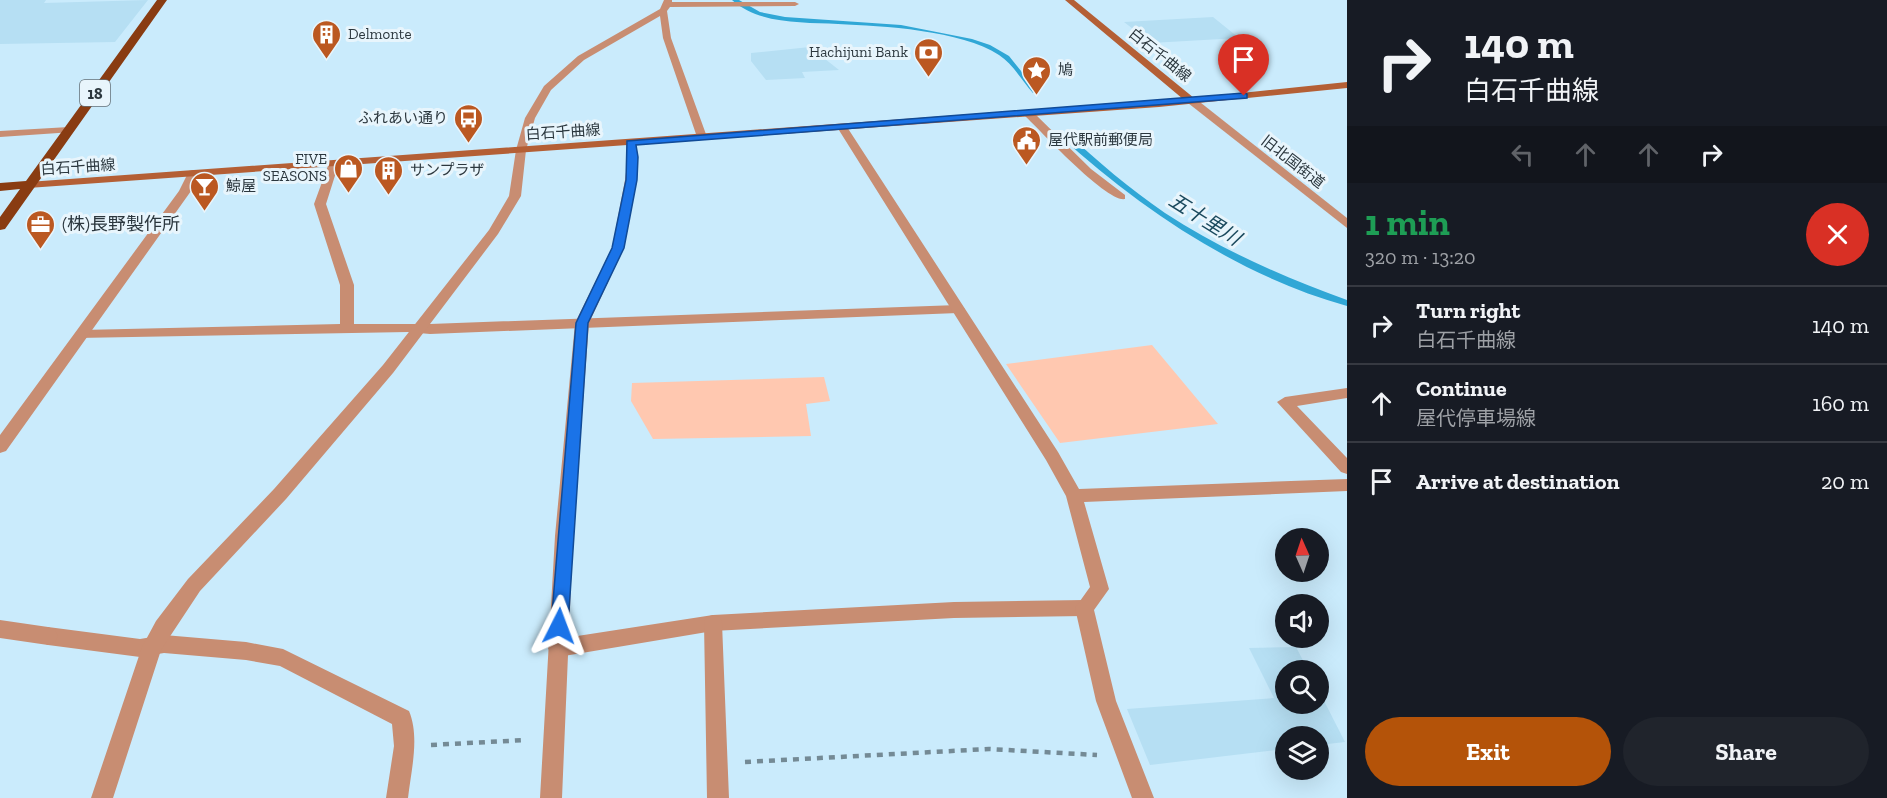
<!DOCTYPE html>
<meta charset="utf-8">
<style>
:root{--surface:#171b24;--page:#20242c;--text:#f1f3f6;--muted:#9ea1a6;--line:#363941;--accent:#b45309}
body{margin:0;font-family:"Zilla Slab","Noto Sans JP",serif;background:var(--page);color:var(--text);height:100vh;display:flex;flex-direction:column;font-size:22px;white-space:nowrap}
*{box-sizing:border-box;margin:0}
p{font-size:20px;color:var(--muted)}
.icon{flex:none;width:33px;height:33px;fill:none;stroke:currentColor;stroke-width:2;stroke-linecap:round;stroke-linejoin:round}
.map{position:relative;flex:1;overflow:hidden}
.sheet{display:flex;flex-direction:column;background:var(--surface);width:540px}
.sheet>*{flex:none}
.banner{background:#171b24;color:var(--text);overflow:hidden}
.needle{width:39px;rotate:357deg}
.fabs{position:absolute;left:1275px;top:528px;display:grid;gap:12px}
.fabs a{display:grid;place-items:center;width:54px;height:54px;border-radius:50%;background:var(--surface);box-shadow:0 6px 24px #0002;font-size:30px}
.pin{position:absolute;display:grid;place-items:center;width:51px;height:51px;color:#fff;margin:-62px -26px;border-radius:50% 50% 50% 0;rotate:-45deg;box-shadow:0 0 6px #0007}
.pin .icon{rotate:45deg}
.me{position:absolute;width:66px;margin:-33px;rotate:3deg;stroke-linejoin:round;filter:drop-shadow(0 0 4px #0008)}
.turn{display:flex;align-items:center;gap:21px;height:126px;padding:0 18px;font-size:27px}
.turn .icon{width:78px;height:78px;stroke-width:2.5}
.turn b{display:block;font-size:42px;line-height:51px}
.lanes{display:flex;align-items:center;height:57px;padding:0 18px;background:#0003;justify-content:center;gap:30px;direction:ltr}
.lanes .off{opacity:.35}
.round{display:grid;place-items:center;flex:none;width:63px;height:63px;border-radius:32px;background:var(--page)}
.overview{display:flex;align-items:center;justify-content:space-between;height:102px;padding:0 18px}
h1{font-size:36px;font-weight:700;line-height:45px;color:#1e9e55}
.button{display:flex;gap:12px;margin-top:auto;padding:12px 18px}
.button a{flex:1;height:69px;border-radius:36px;background:var(--accent);color:#fff;font-size:24px;font-weight:700;line-height:69px;text-align:center}
.button a+a{background:var(--page);color:var(--text)}
ul{padding:0;list-style:none}
li{display:flex;align-items:center;gap:18px;height:78px;padding:0 18px;border-top:2px solid var(--line)}
li div{flex:1}
li b{display:block;font-size:22px}
li em{font-style:normal}
main{display:flex;flex:1;min-height:0}
.map>svg:first-child{display:block}
.built{fill:#b6dff3}
.green{fill:#ffc8b0}
.lines{fill:none;stroke-linecap:round;stroke-linejoin:round}
.stream{fill:#30a7d6;fill-rule:evenodd}
.path{stroke:#748a95;stroke-width:4.5;stroke-dasharray:6 6;stroke-linecap:butt}
.service{fill:#c88d72;fill-rule:evenodd}
.minor{fill:#c88d72;fill-rule:evenodd}
.tertiary{fill:#c88d72;fill-rule:evenodd}
.secondary{fill:#b45f35;fill-rule:evenodd}
.trunk{fill:#893c12;fill-rule:evenodd}
.route{fill:#1a73e8;stroke:#114b97;stroke-width:1.5}
.labels{text-anchor:middle;dominant-baseline:central;stroke-width:6;stroke-linejoin:round;paint-order:stroke}
.far-poi-label{font-size:15px;fill:#2b373e;stroke:#e8f5fc;text-anchor:start}
.far-street-label{font-size:15px;fill:#2b373e;stroke:#e8f5fc}
.shield{fill:#e8f5fc;stroke:#647077;stroke-width:1.5}
.shield-label{font-size:16px;font-weight:bold;fill:#2b373e}
.poi-label{font-size:18px;fill:#2b373e;stroke:#e8f5fc;text-anchor:start}
.water-label{font-size:20px;font-style:italic;fill:#1b4a5e;stroke:#e8f5fc}
</style>
<main>
<div class="map">
<svg width="1347" height="798" viewBox="0 0 1347 798">
<rect width="100%" height="100%" fill="#caebfc"/>
<!-- built -->
<path class="built" d="M 0,0 L 46,0 L 44,3 L 148,0 L 115,42 L 0,44 Z
M 1213,17 L 1239,38 L 1151,43 L 1124,22 Z
M 810,47 L 839,70 L 802,72 L 805,78 L 766,80 L 751,61 L 751,53 Z
M 1296,647 L 1308,670 L 1286,670 L 1286,704 L 1318,704 L 1319,691 L 1345,742 L 1319,745 L 1318,736 L 1286,736 L 1285,749 L 1150,765 L 1127,709 L 1274,698 L 1249,648 Z"/>
<!-- green -->
<path class="green" d="M 1152,345 L 1218,424 L 1060,443 L 1006,364 Z
M 824,377 L 830,401 L 806,404 L 811,436 L 653,439 L 631,401 L 632,383 Z"/>
<g class="lines">
<!-- stream -->
<path class="stream" d="M 732,0 L 739,0 L 760,12 L 785,17 L 901,25 L 972,39 L 990,45 L 1009,56 L 1038,92 L 1033,93 C 1022,81 1013,64 999,55 C 961,30 883,26 838,24 C 803,22 760,25 732,0 Z
M 1060,132 L 1066,132 C 1097,161 1130,189 1165,213 C 1222,250 1283,277 1347,300 L 1347,306 C 1238,275 1143,211 1060,136 Z"/>
<!-- path -->
<path class="path" d="M 431,745 L 526,740
M 745,762 L 989,749 L 1097,755"/>
<!-- service -->
<path class="service" d="M 1025,112 L 1033,112 L 1091,169 L 1125,195 L 1125,199 C 1107,203 1041,131 1025,116 Z
M 334,160 L 339,163 L 326,204 L 354,285 L 354,324 L 430,324 L 958,305 L 965,309 L 958,313 L 430,334 L 408,332 L 77,338 L 75,335 L 77,332 L 82,330 L 340,324 L 340,285 L 314,204 L 329,163 Z
M 1084,600 L 1091,602 L 1093,608 L 1091,614 L 1084,616 L 954,618 L 713,631 L 558,657 L 551,654 L 548,648 L 551,642 L 558,639 L 713,615 L 954,602 Z
M 48,627 L 140,639 L 164,635 L 246,642 L 283,649 L 409,711 C 420,737 411,771 408,798 L 386,798 L 394,746 L 392,724 L 280,666 L 246,660 L 164,653 L 140,657 L 48,645 L 41,642 L 38,636 L 41,630 Z"/>
<!-- minor -->
<path class="minor" d="M 664,0 L 672,0 L 672,2 L 795,2 L 799,4 L 795,6 L 670,7 L 667,11 L 671,38 L 707,137 L 706,139 L 697,137 L 663,38 L 660,16 L 584,60 L 551,90 L 535,118 L 526,150 L 521,196 L 498,234 L 393,373 L 286,499 L 200,591 L 161,650 L 113,798 L 91,798 L 142,647 L 156,621 L 188,579 L 274,489 L 383,365 L 489,230 L 509,196 L 516,150 L 525,118 L 544,86 L 578,56 L 660,9 Z
M 842,124 L 847,127 L 1058,452 L 1079,489 L 1347,479 L 1347,491 L 1084,502 L 1109,589 L 1094,610 L 1116,701 L 1154,798 L 1132,798 L 1096,701 L 1075,608 L 1090,587 L 1066,496 L 1046,460 L 837,127 Z
M 69,127 L 74,130 L 73,132 L 0,137 L 0,131 Z
M 631,140 L 636,143 L 638,157 L 624,248 L 589,323 L 573,536 L 562,798 L 540,798 L 555,536 L 575,323 L 612,248 L 625,180 L 628,157 L 626,143 Z
M 193,170 L 199,173 L 191,191 L 6,451 L 0,453 L 0,435 L 179,191 L 189,171 Z
M 1347,388 L 1347,398 L 1297,406 L 1347,458 L 1347,474 L 1341,472 L 1277,402 L 1285,397 Z
M 713,615 L 720,617 L 722,623 L 729,798 L 707,798 L 704,623 L 706,617 Z
M 0,620 L 48,627 L 55,630 L 58,636 L 55,642 L 48,645 L 0,638 Z"/>
<!-- tertiary -->
<path class="tertiary" d="M 1188,99 L 1196,99 L 1347,218 L 1347,228 L 1188,103 Z"/>
<!-- secondary -->
<path class="secondary" d="M 1065,0 L 1074,0 L 1194,98 L 1347,82 L 1347,88 L 1159,107 L 28,188 L 22,185 L 28,182 L 1183,99 Z"/>
<!-- trunk -->
<path class="trunk" d="M 157,0 L 167,0 L 5,229 L 0,230 L 0,217 L 20,189 L 0,191 L 0,183 L 26,181 Z"/>
</g>
<!-- route -->
<path class="route" d="M 1244,93 L 1247,94 L 1247,98 L 636,145 L 638,157 L 637,180 L 624,248 L 588,323 L 568,626 L 565,631 L 559,634 L 553,631 L 551,626 L 576,323 L 612,248 L 626,180 L 627,141 Z"/>
<!-- icons -->
<defs>
<symbol id="building-pin" viewBox="-11 -11 22 30"><path d="M0 17L-7.5 6A9.5 9.5 0 1 1 7.5 6Z" fill="#bb5821" stroke="#e8f5fc"/><path d="M-4-6H4V6H1V3H-1V6H-4ZM-2.5-4.3h1.7v1.8h-1.7ZM.8-4.3h1.7v1.8H.8ZM-2.5-1h1.7V.8h-1.7ZM.8-1h1.7V.8H.8Z" fill="#fff"/></symbol>
<symbol id="bank-pin" viewBox="-11 -11 22 30"><path d="M0 17L-7.5 6A9.5 9.5 0 1 1 7.5 6Z" fill="#bb5821" stroke="#e8f5fc"/><path d="M-6-4H6V4H-6ZM0-2.3a2.3 2.3 0 1 0 0 4.6a2.3 2.3 0 1 0 0-4.6Z" fill="#fff"/></symbol>
<symbol id="sight-pin" viewBox="-11 -11 22 30"><path d="M0 17L-7.5 6A9.5 9.5 0 1 1 7.5 6Z" fill="#bb5821" stroke="#e8f5fc"/><path d="M0-6L1.8-2.2L6-1.7L2.9 1.2L3.7 5.4L0 3.3L-3.7 5.4L-2.9 1.2L-6-1.7L-1.8-2.2Z" fill="#fff"/></symbol>
<symbol id="bus-pin" viewBox="-11 -11 22 30"><path d="M0 17L-7.5 6A9.5 9.5 0 1 1 7.5 6Z" fill="#bb5821" stroke="#e8f5fc"/><path d="M-5-6H5V4H4V6H2V4H-2V6H-4V4H-5ZM-3.5-4V0h7V-4ZM-3.5 1.2v1.5H-2V1.2ZM2 1.2v1.5H3.5V1.2Z" fill="#fff"/></symbol>
<symbol id="civic-pin" viewBox="-11 -11 22 30"><path d="M0 17L-7.5 6A9.5 9.5 0 1 1 7.5 6Z" fill="#bb5821" stroke="#e8f5fc"/><path d="M-.6-6.5H3V-4.5H.6V-3L4-1V1h2V6H-6V1h2V-1L-.6-3ZM-1.2 2.5V6h2.4V2.5Z" fill="#fff"/></symbol>
<symbol id="shop-pin" viewBox="-11 -11 22 30"><path d="M0 17L-7.5 6A9.5 9.5 0 1 1 7.5 6Z" fill="#bb5821" stroke="#e8f5fc"/><path d="M-5-2.5h2.3a2.7 3.5 0 0 1 5.4 0H5L5.5 6h-11ZM-1.5-2.5h3a1.5 2.3 0 0 0-3 0Z" fill="#fff"/></symbol>
<symbol id="bar-pin" viewBox="-11 -11 22 30"><path d="M0 17L-7.5 6A9.5 9.5 0 1 1 7.5 6Z" fill="#bb5821" stroke="#e8f5fc"/><path d="M-6-5H6L.8 .8V4.5H3.5V6h-7V4.5H-.8V.8Z" fill="#fff"/></symbol>
<symbol id="office-pin" viewBox="-11 -11 22 30"><path d="M0 17L-7.5 6A9.5 9.5 0 1 1 7.5 6Z" fill="#bb5821" stroke="#e8f5fc"/><path d="M-6-3h4V-5.5h4V-3h4V5H-6ZM-1-4.5V-3h2v-1.5ZM-6 0V1H6V0Z" fill="#fff"/></symbol>
</defs>
<g fill-rule="evenodd">
<use href="#building-pin" x="310" y="18" width="33" height="45"/>
<use href="#bank-pin" x="912" y="36" width="33" height="45"/>
<use href="#sight-pin" x="1020" y="54" width="33" height="45"/>
<use href="#bus-pin" x="452" y="102" width="33" height="45"/>
<use href="#civic-pin" x="1010" y="124" width="33" height="45"/>
<use href="#shop-pin" x="332" y="152" width="33" height="45"/>
<use href="#building-pin" x="372" y="154" width="33" height="45"/>
<use href="#bar-pin" x="188" y="170" width="33" height="45"/>
<use href="#office-pin" x="24" y="208" width="33" height="45"/>
</g>
<g class="labels">
<!-- far-poi labels -->
<g class="far-poi-label">
<text x="348" y="34">Delmonte</text>
<text x="908" y="52" text-anchor="end">Hachijuni Bank</text>
<text x="1058" y="70">鳩</text>
<text x="448" y="118" text-anchor="end">ふれあい通り</text>
<text x="1048" y="140">屋代駅前郵便局</text>
<text x="327" y="159" text-anchor="end">FIVE<tspan x="327" dy="17">SEASONS</tspan></text>
<text x="410" y="170">サンプラザ</text>
<text x="226" y="186">鯨屋</text>
</g>
<!-- far-street labels -->
<g class="far-street-label">
<text transform="translate(1160 55) rotate(39)">白石千曲線</text>
<text transform="translate(563 132) rotate(-4)">白石千曲線</text>
<text transform="translate(1293 162) rotate(38)">旧北国街道</text>
<text transform="translate(78 167) rotate(-4)">白石千曲線</text>
</g>
<!-- shield labels -->
<rect class="shield" x="80" y="80" width="30" height="26" rx="4.5"/>
<g class="shield-label">
<text x="95" y="93">18</text>
</g>
<!-- poi labels -->
<g class="poi-label">
<text x="62" y="224">(株)長野製作所</text>
</g>
<!-- water labels -->
<g class="water-label">
<text transform="translate(1205 219) rotate(32)">五十里川</text>
</g>
</g>
</svg>
<div class="fabs">
<a><svg class="needle" viewBox="-14 -14 28 28"><path d="M0-13l5 13h-10z" fill="#e53935"/><path d="M0 13l5-13h-10z" fill="#9ea1a6"/></svg></a>
<a><svg class="icon" aria-label="sound" viewBox="0 0 24 24"><path d="M4 9h4l5-4v14l-5-4H4zM17 9q2 3 0 6"/></svg></a>
<a><svg class="icon" aria-label="search" viewBox="0 0 24 24"><circle cx="10" cy="10" r="6"/><path d="M15 15l6 6"/></svg></a>
<a><svg class="icon" aria-label="layers" viewBox="0 0 24 24"><path d="M12 4l9 5-9 5-9-5zM3 14l9 5 9-5"/></svg></a>
</div>
<div class="pin" style="left:1244px;top:96px;background:#d93025"><svg class="icon" aria-label="arrive" viewBox="0 0 24 24"><path d="M6 21V4h12l-3 4 3 4H6"/></svg></div>
<svg class="me" style="left:559px;top:626px" viewBox="-20 -20 40 40"><path d="M0-17L14 15 0 8-14 15z" fill="#1a73e8" stroke="#fff" stroke-width="4"/></svg>
</div>
<section class="sheet">
<div class="banner">
<div class="turn"><svg class="icon" aria-label="right" viewBox="0 0 24 24"><path d="M7 20v-9h11M14 6l5 5-5 5"/></svg><div><b>140 m</b>白石千曲線</div></div>
<div class="lanes"><svg class="icon off" aria-label="left" viewBox="0 0 24 24"><path d="M17 20v-9H6M10 6l-5 5 5 5"/></svg><svg class="icon off" aria-label="ahead" viewBox="0 0 24 24"><path d="M12 20V5M6 11l6-6 6 6"/></svg><svg class="icon off" aria-label="ahead" viewBox="0 0 24 24"><path d="M12 20V5M6 11l6-6 6 6"/></svg><svg class="icon" aria-label="right" viewBox="0 0 24 24"><path d="M7 20v-9h11M14 6l5 5-5 5"/></svg></div>
</div>
<div class="overview"><div><h1>1 min</h1><p>320 m · 13:20</p></div><a class="round" style="background:#d93025;color:#fff"><svg class="icon" aria-label="close" viewBox="0 0 24 24"><path d="M6 6l12 12M18 6L6 18"/></svg></a></div>
<ul>
<li><svg class="icon" aria-label="right" viewBox="0 0 24 24"><path d="M7 20v-9h11M14 6l5 5-5 5"/></svg><div><b>Turn right</b><p>白石千曲線</p></div><em>140 m</em></li>
<li><svg class="icon" aria-label="ahead" viewBox="0 0 24 24"><path d="M12 20V5M6 11l6-6 6 6"/></svg><div><b>Continue</b><p>屋代停車場線</p></div><em>160 m</em></li>
<li><svg class="icon" aria-label="arrive" viewBox="0 0 24 24"><path d="M6 21V4h12l-3 4 3 4H6"/></svg><div><b>Arrive at destination</b></div><em>20 m</em></li>
</ul>
<div class="button"><a>Exit</a><a>Share</a></div>
</section>
</main>
